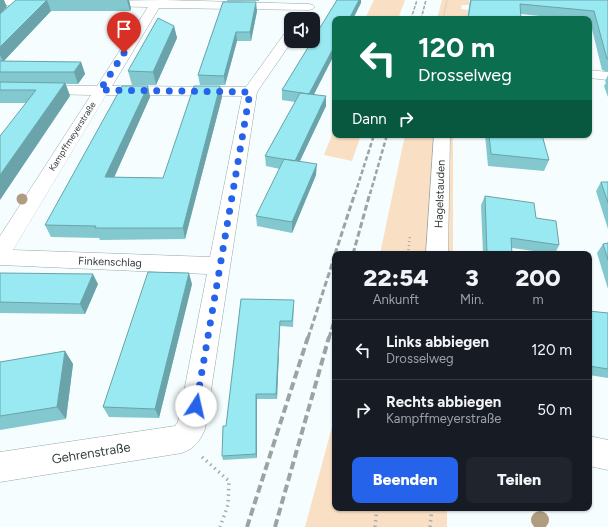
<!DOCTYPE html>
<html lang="de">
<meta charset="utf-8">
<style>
:root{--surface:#171b24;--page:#20242c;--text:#f1f3f6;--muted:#9ea1a6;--line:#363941;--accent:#2563eb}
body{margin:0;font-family:Figtree,sans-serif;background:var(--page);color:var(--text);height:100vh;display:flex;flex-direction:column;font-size:15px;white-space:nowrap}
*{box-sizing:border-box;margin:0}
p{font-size:13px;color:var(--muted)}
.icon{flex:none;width:22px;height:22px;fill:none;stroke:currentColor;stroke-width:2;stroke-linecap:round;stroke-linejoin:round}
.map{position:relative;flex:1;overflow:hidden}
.sheet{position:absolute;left:332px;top:251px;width:260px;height:260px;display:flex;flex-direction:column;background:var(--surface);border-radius:8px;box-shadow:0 1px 3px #0004}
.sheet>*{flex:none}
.banner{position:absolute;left:332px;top:16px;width:260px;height:122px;border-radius:8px;box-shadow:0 1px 3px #0004;background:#0b6e4f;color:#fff;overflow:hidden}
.tools{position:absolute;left:284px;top:12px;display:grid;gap:8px}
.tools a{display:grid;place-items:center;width:36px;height:36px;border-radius:8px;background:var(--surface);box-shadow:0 1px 3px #0004;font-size:20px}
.pin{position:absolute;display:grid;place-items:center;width:34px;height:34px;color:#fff;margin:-41px -17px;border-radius:50% 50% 50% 0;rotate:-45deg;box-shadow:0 0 4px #0007}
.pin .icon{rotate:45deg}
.me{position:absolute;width:44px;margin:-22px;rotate:10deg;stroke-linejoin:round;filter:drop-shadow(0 0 3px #0008)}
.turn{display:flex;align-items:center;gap:14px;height:84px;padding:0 20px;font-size:18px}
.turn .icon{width:52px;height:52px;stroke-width:2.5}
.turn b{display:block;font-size:28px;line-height:34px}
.then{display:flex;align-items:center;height:38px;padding:0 20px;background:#0003;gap:8px;font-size:15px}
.eta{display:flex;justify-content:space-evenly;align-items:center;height:68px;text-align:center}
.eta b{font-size:24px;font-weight:800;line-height:28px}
.action{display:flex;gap:8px;margin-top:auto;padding:8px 20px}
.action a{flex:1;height:46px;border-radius:8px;background:var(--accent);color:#fff;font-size:16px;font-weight:800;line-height:46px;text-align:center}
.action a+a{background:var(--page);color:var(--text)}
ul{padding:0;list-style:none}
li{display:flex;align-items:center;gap:12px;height:60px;padding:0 20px;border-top:1px solid var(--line)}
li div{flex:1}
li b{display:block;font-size:15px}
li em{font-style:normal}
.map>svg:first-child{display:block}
.green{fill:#f9dfc4}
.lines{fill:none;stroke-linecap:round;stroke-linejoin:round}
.minor-casing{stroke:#96a9ab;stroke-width:1}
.path-far2{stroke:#a5adae;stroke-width:1.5;stroke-dasharray:0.5 1.5;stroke-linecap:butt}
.path-far1{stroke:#a5adae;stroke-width:2.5;stroke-dasharray:1 3;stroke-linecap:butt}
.path{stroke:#a5adae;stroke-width:3.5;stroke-dasharray:1.5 4;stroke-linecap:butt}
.minor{fill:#fff;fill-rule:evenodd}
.rail-far3{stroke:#9ba3a4;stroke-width:1.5;stroke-dasharray:3.5 1.5;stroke-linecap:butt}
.rail-far2{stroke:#9ba3a4;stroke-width:2.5;stroke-dasharray:4.5 2.5;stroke-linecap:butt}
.rail-far1{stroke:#9ba3a4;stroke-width:3;stroke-dasharray:6 3;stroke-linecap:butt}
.rail{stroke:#9ba3a4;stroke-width:4;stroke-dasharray:8 4;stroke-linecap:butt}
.tree{fill:#b09c7f}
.wall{fill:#83c8cf}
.shaded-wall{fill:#6aa3a9}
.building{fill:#98e9f1;stroke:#6aa3a9}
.route{stroke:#2563eb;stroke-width:7;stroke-dasharray:0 12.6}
.labels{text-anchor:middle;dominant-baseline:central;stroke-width:4;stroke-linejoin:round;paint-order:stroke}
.far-street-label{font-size:9px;fill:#343c3d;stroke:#fff}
.street-label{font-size:11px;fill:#343c3d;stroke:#fff}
.near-street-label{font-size:13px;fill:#343c3d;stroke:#fff}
</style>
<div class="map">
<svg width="608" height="527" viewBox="0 0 608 527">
<rect width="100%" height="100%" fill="#f5fdfe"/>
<!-- green -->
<path class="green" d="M 374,0 L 405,0 L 398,19 L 365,19 Z
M 442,0 L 469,0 L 469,5 L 462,5 L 461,9 L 468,10 L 467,19 L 437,19 Z
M 335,127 L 335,135 L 361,135 L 352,161 L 324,155 Z
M 405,135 L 453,135 L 453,254 L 380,254 Z
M 335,416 L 335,508 L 447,508 L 447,527 L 305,527 Z"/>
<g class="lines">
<defs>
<path id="minor" d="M 0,0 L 48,0 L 50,2 L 44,5 L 0,5 Z
M 164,0 L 309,4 L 313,5 L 315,7 L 313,9 L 309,10 L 159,8 L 112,86 L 246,87 L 287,30 L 291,29 L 292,41 L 257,92 L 205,429 C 200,441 195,448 182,453 L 0,482 L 0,452 L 175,426 L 178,422 L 207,274 L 0,265 L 0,236 L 91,95 L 0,93 L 0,85 L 97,86 L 148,7 L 100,6 L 94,3 L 96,1 ZM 106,95 L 242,96 L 210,257 L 13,250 Z
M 589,70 L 608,72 L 608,80 L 589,78 Z
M 434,135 L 450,135 L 448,254 L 426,254 Z
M 589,436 L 608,440 L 608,470 L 589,466 Z"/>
</defs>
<!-- minor casing -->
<use href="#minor" class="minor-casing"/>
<!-- path-far2 -->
<path class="path-far2" d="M 443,19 L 447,0"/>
<!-- path-far1 -->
<path class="path-far1" d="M 408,254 L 410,235"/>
<!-- path -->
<path class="path" d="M 202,457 L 229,481 L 228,505 L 220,527
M 375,527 L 377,508
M 430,527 L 432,508"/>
<!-- minor -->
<use href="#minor" class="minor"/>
<!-- rail-far3 -->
<path class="rail-far3" d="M 411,19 L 417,0
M 421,19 L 426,0"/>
<!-- rail-far2 -->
<path class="rail-far2" d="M 355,194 L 374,135
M 370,194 L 387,135"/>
<!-- rail-far1 -->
<path class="rail-far1" d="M 335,254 L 355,193
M 353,254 L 370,193
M 308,338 L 335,255
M 329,338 L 335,317"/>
<!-- rail -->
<path class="rail" d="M 247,527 L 308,337
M 275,527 L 329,337"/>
</g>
<!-- trees -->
<g class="tree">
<circle cx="22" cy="199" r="5.5"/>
<circle cx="540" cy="520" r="9"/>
</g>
<!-- wall -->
<path class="wall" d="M 16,0 L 129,0 L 131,9 L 130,11 L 51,11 L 3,61 L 81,62 L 85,74 L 78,84 L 66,84 L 70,96 L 26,103 L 0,103 L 0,14 Z
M 227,0 L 259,0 L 259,1 L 227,1 Z
M 337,0 L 361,0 L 361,3 L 335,19 L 335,53 L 314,94 L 326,106 L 300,161 L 316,175 L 292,233 L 257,226 L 256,216 L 280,169 L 266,166 L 265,156 L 295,102 L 282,100 L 282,90 Z
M 470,0 L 608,0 L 608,72 L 602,70 L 590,21 L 589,21 L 589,19 L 568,19 L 521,14 L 521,19 L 467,19 Z
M 223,2 L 257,11 L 251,41 L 237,41 L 225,85 L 200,85 L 198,75 Z
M 174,26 L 177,38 L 156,85 L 132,85 L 128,71 Z
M 608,75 L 608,97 L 604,86 L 606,83 L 605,81 Z
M 148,86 L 150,97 L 114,177 L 163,178 L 220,86 L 222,97 L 185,239 L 100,240 L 99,238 L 51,237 L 45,225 Z
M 485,135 L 542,135 L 549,160 L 544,171 L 488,166 Z
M 601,182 L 608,182 L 608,229 L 596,191 Z
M 485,196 L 536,218 L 559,245 L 555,254 L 512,248 L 512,254 L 483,254 L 481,205 Z
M 608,243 L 608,289 L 597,253 L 603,244 Z
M 0,273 L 98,284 L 85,314 L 0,313 Z
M 192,284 L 159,418 L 109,417 L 103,407 Z
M 241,299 L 294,305 L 293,327 L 280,326 L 277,399 L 257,399 L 257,458 L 223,460 L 222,456 L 226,426 Z
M 589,311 L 608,313 L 608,378 L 589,375 Z
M 65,351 L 73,364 L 66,419 L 0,430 L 0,362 Z"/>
<!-- shaded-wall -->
<path class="shaded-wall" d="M 0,0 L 4,0 L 7,7 L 0,14 Z
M 47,0 L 51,11 L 3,62 L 0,55 L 0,47 Z
M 127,0 L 129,0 L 131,9 L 130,11 Z
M 359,0 L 361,0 L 361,3 L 353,19 L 349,19 Z
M 256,2 L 257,11 L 251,41 L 250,32 Z
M 174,26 L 177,38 L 156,85 L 153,72 Z
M 236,32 L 237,41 L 225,85 L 224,76 Z
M 335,45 L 335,53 L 309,104 L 309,94 Z
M 81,62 L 85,74 L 78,84 L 74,72 Z
M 65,83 L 70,96 L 0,200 L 0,175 Z
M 148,86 L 150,97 L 109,189 L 105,177 Z
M 220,86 L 222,97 L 185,239 L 183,228 Z
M 326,96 L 326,106 L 295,171 L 295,161 Z
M 317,164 L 316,175 L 292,233 L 292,222 Z
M 189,273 L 192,284 L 159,418 L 155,409 Z
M 93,274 L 98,284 L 85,314 L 80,304 Z
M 280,321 L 280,326 L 277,399 L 276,394 Z
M 65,351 L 73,364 L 66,419 L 57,407 Z
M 256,394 L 257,399 L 257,458 L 256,454 Z"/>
<!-- building -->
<path class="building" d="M 16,0 L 47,0 L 0,47 L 0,14 Z
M 337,0 L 359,0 L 349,19 L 335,19 L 335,45 L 309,94 L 282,90 L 312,41 L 313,41 L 313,39 Z
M 471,0 L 608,0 L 608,59 L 607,59 L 594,11 L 520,4 L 521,19 L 468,19 Z
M 223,2 L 256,2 L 250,32 L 236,32 L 224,76 L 198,75 Z
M 158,18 L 174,26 L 153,72 L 128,71 Z
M 0,61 L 81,62 L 74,72 L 0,72 Z
M 0,82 L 65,83 L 0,175 L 0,136 L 36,90 L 0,90 Z
M 122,86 L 148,86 L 105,177 L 163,178 L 194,86 L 220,86 L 183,228 L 95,228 L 96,226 L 45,225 Z
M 300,93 L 326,96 L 295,161 L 265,156 Z
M 489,135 L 542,135 L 549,160 L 491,154 Z
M 284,159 L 317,164 L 292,222 L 256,216 Z
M 601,182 L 608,182 L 608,203 Z
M 485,196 L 534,203 L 536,218 L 556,221 L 559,245 L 511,238 L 512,254 L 487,254 Z
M 608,243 L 608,260 L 603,244 Z
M 148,272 L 189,273 L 155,409 L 103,407 Z
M 0,273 L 93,274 L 80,304 L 0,302 Z
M 241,299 L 294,300 L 292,321 L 280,321 L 276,394 L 256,394 L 256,454 L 222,456 L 223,426 L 226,426 Z
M 589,311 L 608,313 L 608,369 L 589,366 Z
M 65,351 L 57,407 L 0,416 L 0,362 Z"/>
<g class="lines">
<!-- route -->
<path class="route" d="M 124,53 L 100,90 L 250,92 L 196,406"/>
</g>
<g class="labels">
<!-- far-street labels -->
<g class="far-street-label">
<text transform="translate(72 136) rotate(-58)">Kampffmeyerstraße</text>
</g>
<!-- street labels -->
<g class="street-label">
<text transform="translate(440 194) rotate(-88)">Hagelstauden</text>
<text transform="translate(110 262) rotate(2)">Finkenschlag</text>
</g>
<!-- near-street labels -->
<g class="near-street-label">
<text transform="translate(91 453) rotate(-9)">Gehrenstraße</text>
</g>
</g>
</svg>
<div class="tools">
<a><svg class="icon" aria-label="sound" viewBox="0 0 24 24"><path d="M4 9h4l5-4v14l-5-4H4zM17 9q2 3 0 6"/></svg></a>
</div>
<div class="pin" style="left:124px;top:53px;background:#d93025"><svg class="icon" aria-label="arrive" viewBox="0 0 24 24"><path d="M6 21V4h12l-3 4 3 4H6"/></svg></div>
<svg class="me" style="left:196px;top:406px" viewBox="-20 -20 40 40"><circle r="19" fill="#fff"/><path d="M0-13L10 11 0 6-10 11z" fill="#2563eb"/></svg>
<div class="banner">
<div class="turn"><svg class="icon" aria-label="left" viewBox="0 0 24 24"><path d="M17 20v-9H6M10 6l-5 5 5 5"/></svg><div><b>120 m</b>Drosselweg</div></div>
<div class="then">Dann<svg class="icon" aria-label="right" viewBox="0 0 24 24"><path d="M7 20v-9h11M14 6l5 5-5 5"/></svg></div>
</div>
<section class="sheet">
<div class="eta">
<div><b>22:54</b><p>Ankunft</p></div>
<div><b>3</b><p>Min.</p></div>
<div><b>200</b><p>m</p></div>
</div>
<ul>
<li><svg class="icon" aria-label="left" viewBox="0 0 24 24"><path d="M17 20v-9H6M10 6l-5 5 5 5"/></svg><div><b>Links abbiegen</b><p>Drosselweg</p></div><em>120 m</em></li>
<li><svg class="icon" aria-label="right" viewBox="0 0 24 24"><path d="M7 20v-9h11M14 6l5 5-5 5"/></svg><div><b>Rechts abbiegen</b><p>Kampffmeyerstraße</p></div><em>50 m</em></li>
</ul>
<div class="action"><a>Beenden</a><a>Teilen</a></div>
</section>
</div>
